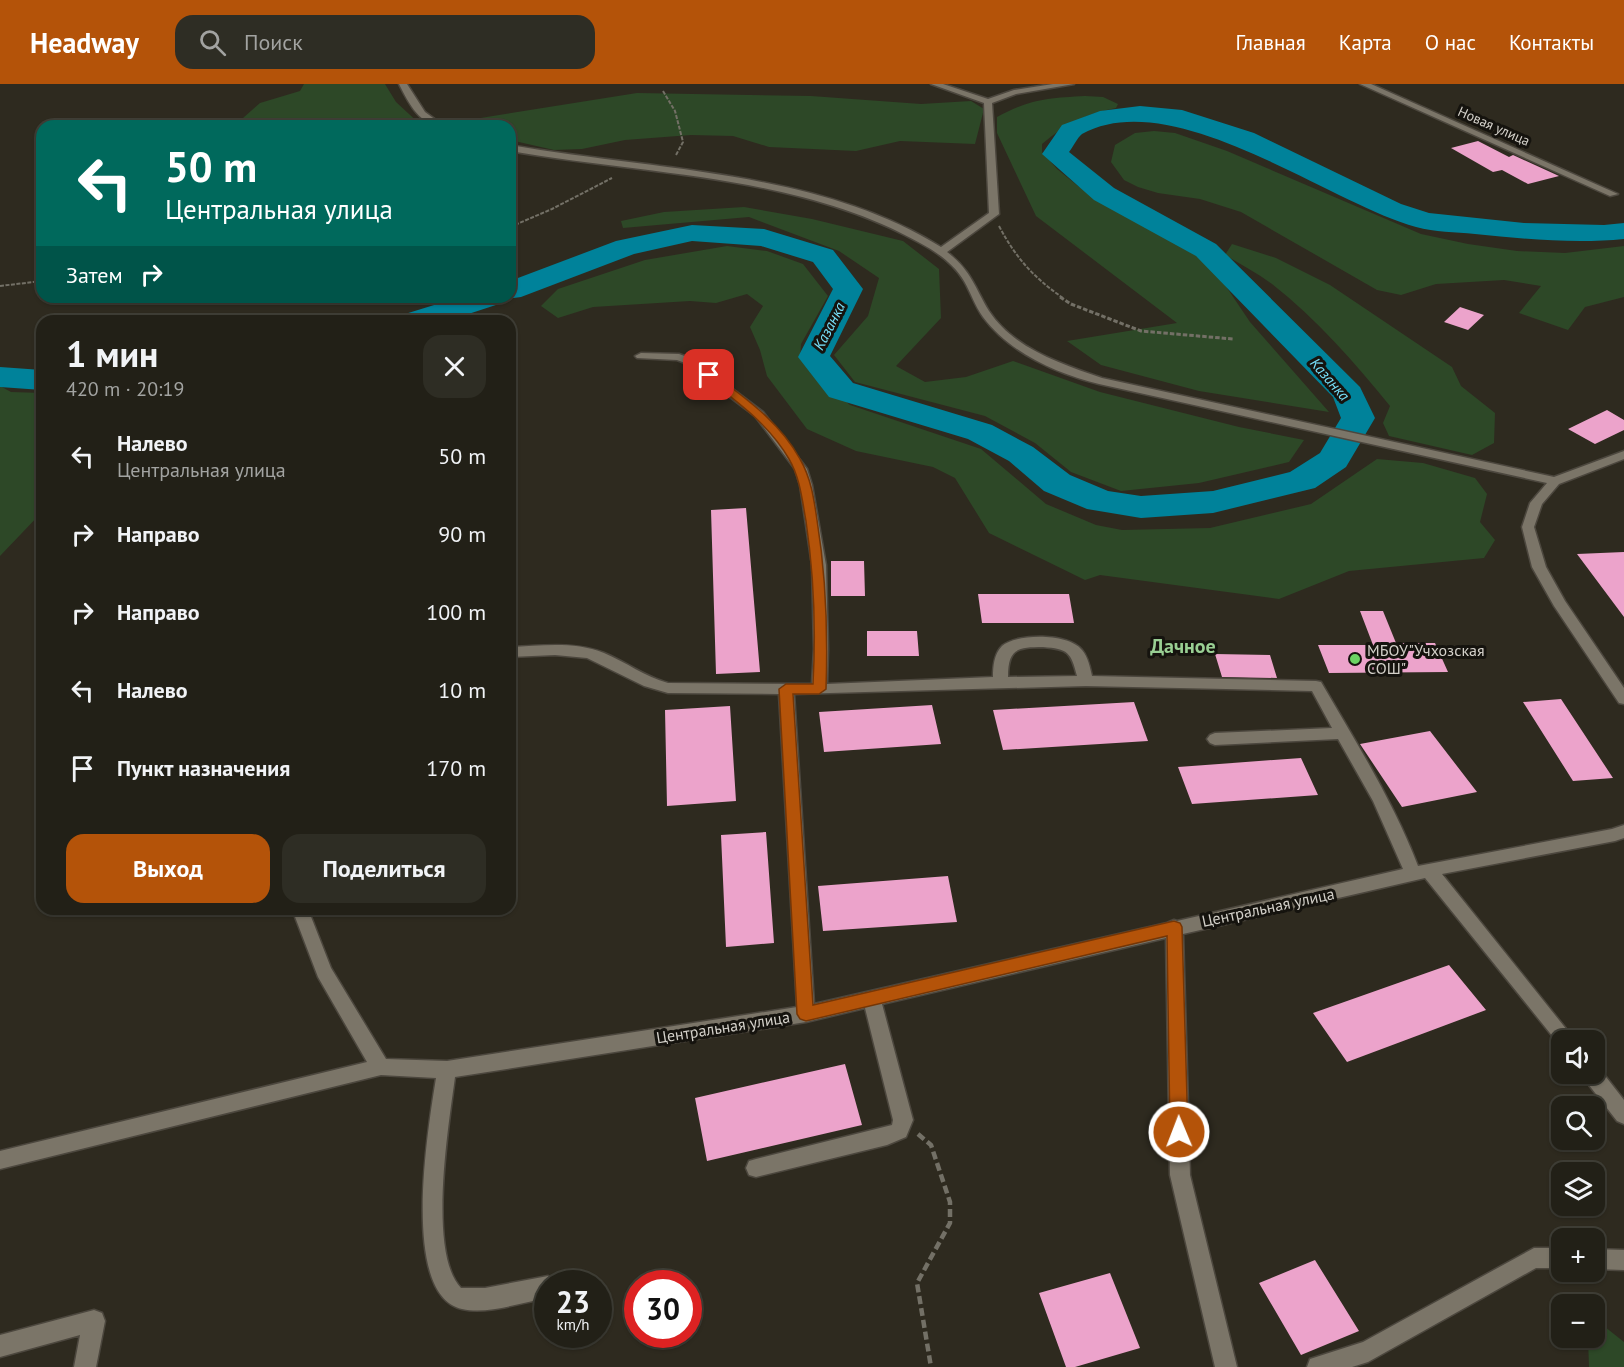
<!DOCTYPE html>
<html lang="ru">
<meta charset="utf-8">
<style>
:root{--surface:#222017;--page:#2e2d24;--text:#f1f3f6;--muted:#a2a3a1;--line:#3f3e36;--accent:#b45309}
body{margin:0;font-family:"PT Sans",sans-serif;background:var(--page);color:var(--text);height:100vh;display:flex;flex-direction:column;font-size:22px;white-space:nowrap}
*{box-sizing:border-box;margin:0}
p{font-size:20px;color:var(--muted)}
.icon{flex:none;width:33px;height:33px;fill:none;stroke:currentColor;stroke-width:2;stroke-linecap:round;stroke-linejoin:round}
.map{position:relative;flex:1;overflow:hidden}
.details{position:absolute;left:36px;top:231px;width:480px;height:600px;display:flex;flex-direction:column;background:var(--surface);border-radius:18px;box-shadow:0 2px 4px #0004,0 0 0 2px var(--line)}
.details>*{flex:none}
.hud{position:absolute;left:36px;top:36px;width:480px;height:183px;border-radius:18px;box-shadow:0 2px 4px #0004,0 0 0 2px var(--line);background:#00695c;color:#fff;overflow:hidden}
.fabs{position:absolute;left:1551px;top:946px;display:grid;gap:12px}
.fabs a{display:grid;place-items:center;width:54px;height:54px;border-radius:12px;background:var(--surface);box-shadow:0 2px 4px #0004,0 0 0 2px var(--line);font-size:30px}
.speed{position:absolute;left:534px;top:1186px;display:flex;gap:12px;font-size:30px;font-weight:700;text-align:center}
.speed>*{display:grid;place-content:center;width:78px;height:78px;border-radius:50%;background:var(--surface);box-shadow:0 2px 4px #0004,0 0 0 2px var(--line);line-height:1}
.speed small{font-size:15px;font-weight:400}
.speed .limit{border:9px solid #d22;background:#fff;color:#111}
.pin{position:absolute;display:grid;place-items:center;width:51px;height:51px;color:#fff;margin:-26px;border-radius:12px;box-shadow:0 3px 9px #0006}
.me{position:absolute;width:66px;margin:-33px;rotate:359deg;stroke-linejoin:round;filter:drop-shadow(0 0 4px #0008)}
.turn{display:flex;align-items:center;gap:21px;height:126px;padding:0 30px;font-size:27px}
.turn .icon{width:78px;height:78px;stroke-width:2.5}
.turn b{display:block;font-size:42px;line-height:51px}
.then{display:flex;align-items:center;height:57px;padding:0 30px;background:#0003;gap:12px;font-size:22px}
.round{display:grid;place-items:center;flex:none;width:63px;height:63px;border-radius:18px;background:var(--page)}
.head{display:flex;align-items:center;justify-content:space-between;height:102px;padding:0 30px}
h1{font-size:36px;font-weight:700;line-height:45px}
.primary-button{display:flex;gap:12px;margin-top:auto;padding:12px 30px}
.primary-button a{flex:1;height:69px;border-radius:18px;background:var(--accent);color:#fff;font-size:24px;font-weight:700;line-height:69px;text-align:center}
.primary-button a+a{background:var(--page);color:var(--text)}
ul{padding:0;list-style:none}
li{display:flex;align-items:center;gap:18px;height:78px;padding:0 30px}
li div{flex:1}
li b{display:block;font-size:22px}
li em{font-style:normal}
header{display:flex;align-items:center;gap:36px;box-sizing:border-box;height:84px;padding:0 30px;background:var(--accent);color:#fff}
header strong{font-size:28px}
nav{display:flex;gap:33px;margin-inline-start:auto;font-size:21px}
.search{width:420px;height:54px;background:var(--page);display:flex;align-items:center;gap:15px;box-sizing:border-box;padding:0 21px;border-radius:18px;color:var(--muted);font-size:22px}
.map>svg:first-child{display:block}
.green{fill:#2d4827}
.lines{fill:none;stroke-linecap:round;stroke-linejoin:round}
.river{fill:#00829a;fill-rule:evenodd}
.building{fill:#eca3cb}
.minor-casing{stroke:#4c473e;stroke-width:3}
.path-far2{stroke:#737066;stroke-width:2;stroke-dasharray:4 1.5;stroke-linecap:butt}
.path-far1{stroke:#737066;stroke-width:3;stroke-dasharray:4.5 2;stroke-linecap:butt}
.path{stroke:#737066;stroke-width:4.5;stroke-dasharray:8 4;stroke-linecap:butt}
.minor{fill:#7b7568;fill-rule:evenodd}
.route{fill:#b45309;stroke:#753606;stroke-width:1.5}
.poi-dot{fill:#6bd363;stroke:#15130e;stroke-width:2}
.labels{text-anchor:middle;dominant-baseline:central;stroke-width:6;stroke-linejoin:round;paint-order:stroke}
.far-street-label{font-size:14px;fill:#d4d1ca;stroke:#15130e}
.far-water-label{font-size:15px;font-style:italic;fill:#78e1fb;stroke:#15130e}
.poi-label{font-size:16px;fill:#d4d1ca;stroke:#15130e;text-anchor:start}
.street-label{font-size:16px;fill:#d4d1ca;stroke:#15130e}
.quarter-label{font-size:20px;font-weight:bold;fill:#99cf93;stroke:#15130e}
</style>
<header>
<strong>Headway</strong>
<div class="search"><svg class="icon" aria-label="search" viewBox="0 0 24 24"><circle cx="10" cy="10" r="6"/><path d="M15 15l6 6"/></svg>Поиск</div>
<nav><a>Главная</a><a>Карта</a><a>О нас</a><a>Контакты</a></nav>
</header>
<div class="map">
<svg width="1624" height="1283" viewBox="0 0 1624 1283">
<rect width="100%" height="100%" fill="#2e2a1f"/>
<!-- green -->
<path class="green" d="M 304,0 L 385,0 L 396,18 L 422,42 L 234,42 L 260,19 L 300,7 Z
M 637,9 L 811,12 L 921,20 L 971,17 L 984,25 L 975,60 L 900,57 L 856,67 L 769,63 L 733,52 L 691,51 L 625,56 L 582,65 L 554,66 L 510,56 L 510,42 L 473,42 L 468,36 Z
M 1085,12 L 1103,13 L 1118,20 L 1116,24 C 1087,29 1064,41 1042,60 L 1042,68 L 1057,85 L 1078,102 L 1195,171 L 1219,192 L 1250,238 L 1329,328 L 1199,307 L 1101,281 L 1067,257 L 1177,239 L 1036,132 L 997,49 L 997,33 C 1030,15 1048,14 1085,12 Z
M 1154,47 L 1175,49 L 1227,67 L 1421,150 L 1468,160 L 1517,167 L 1565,169 L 1624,162 L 1624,213 L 1585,223 L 1568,246 L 1519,229 L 1541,202 L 1504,196 L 1436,200 L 1401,211 L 1377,206 L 1241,128 L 1200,115 L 1158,109 L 1138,103 L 1124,96 L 1111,78 L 1115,61 L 1135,49 Z
M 744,123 L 812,135 L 903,157 L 939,185 L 941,234 L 896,282 L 925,298 L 966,293 L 1013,277 L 1100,308 L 1239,343 L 1304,356 L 1289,378 L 1199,399 L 1121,407 L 1071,388 L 1035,359 L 985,332 L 855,298 L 834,271 L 868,232 L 879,194 L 839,167 L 749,133 L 623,144 L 621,137 L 664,128 Z
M 1232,160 L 1276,174 L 1330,201 L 1452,283 L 1461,302 L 1495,329 L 1494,359 L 1472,371 L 1389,352 L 1383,339 L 1390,322 C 1354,278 1317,235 1272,200 C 1257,189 1240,180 1225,171 Z
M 727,162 L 767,167 L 803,180 L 828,212 L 801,260 L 800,274 L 809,286 L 850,321 L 981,365 L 1046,420 L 1096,441 L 1122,446 L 1210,444 L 1311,420 L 1377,375 L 1423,379 L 1475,394 L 1487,410 L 1480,438 L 1495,456 L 1484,474 L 1349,487 L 1279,515 L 1100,491 L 1085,496 L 989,449 L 955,394 L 933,383 L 856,367 L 807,345 L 767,292 L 760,266 L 750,243 L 763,222 L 747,210 L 716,219 L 690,217 L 593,223 L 558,234 L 541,222 L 558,205 L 645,176 Z
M 0,302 L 11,308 L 42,309 L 42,428 L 0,472 Z
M 1595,1235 L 1624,1258 L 1624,1283 L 1589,1283 L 1588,1254 L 1594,1254 Z"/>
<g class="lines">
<!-- river -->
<path class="river" d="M 1140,22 L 1182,26 L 1254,49 L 1401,120 L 1429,129 L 1524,139 L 1604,141 L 1624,139 L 1624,155 C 1575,160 1524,155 1475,150 C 1455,148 1435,148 1416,143 C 1327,118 1173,0 1082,50 C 1077,54 1073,63 1069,68 L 1114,104 L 1216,160 L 1360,303 L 1375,334 L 1346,383 L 1315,404 L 1213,429 L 1141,434 L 1087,425 L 1044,407 L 1009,377 L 968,355 L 829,313 L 798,273 L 833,205 L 813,178 L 761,162 L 692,157 L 634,170 L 521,213 L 505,215 L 502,219 L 447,237 L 401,237 L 405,230 L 460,213 L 510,213 L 510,197 L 616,157 L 692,141 L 764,145 L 833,166 L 863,205 L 830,272 L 853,299 L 992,341 L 1033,363 L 1070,391 L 1108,407 L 1141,412 L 1213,407 L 1290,388 L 1320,369 L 1341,334 L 1333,313 L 1196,172 L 1094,116 L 1042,70 L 1062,41 L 1100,27 Z
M 0,283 L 42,286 L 42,306 L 0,303 Z"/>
</g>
<!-- building -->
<path class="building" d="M 1478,57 L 1509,73 L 1513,71 L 1559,92 L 1528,100 L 1502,86 L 1493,88 L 1451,64 Z
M 1460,223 L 1484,231 L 1468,246 L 1444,238 Z
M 1607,326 L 1624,336 L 1624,346 L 1595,360 L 1568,345 Z
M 746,424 L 760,588 L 716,590 L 711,426 Z
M 1624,468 L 1624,533 L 1577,470 Z
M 831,477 L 864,477 L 865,512 L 831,512 Z
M 978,510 L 1069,510 L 1074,539 L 982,539 Z
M 1360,527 L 1383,527 L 1396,559 L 1435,559 L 1448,588 L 1329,589 L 1318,561 L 1373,561 Z
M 867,547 L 917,547 L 919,572 L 867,572 Z
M 1215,570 L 1270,571 L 1277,594 L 1222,593 Z
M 1561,615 L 1613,694 L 1573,697 L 1523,618 Z
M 1134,618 L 1148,657 L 1003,666 L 993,626 Z
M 932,621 L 941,660 L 824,668 L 819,628 Z
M 730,622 L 736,717 L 667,722 L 665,626 Z
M 1430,647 L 1477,708 L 1402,723 L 1360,660 Z
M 1301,674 L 1318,711 L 1192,720 L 1178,683 Z
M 766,748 L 774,859 L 726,863 L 721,751 Z
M 948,792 L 957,838 L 823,847 L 818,802 Z
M 1449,881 L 1486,926 L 1347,978 L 1313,929 Z
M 845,980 L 862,1041 L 707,1077 L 695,1014 Z
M 1315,1176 L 1359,1247 L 1301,1271 L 1259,1199 Z
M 1110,1189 L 1140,1264 L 1075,1283 L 1066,1283 L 1039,1209 Z"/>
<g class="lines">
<defs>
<path id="minor" d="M 399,0 L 407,0 L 425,28 L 444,42 C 420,42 409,20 399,0 Z
M 931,0 L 943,0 L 988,15 L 1014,6 L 1053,0 L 1074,0 L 1016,10 L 992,19 L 999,130 L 947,168 C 971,186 975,204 989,227 C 1014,265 1062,280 1102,294 L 1554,393 L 1624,367 L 1624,375 L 1559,400 L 1542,420 L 1534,443 L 1546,483 L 1565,517 L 1624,604 L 1624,620 L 1619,619 L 1554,522 L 1532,483 L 1522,443 L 1530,419 L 1547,399 L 1099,300 C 1057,290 1010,269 983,233 C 975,222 971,209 964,197 C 954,180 937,168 920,159 C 797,90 646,91 510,67 L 510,61 C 650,86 818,86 941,163 L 989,129 L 984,19 Z
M 1360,0 L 1371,0 L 1618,110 L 1610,112 Z
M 641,269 L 679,270 L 693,275 L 763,328 L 807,385 L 812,401 L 826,481 L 828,565 L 827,600 L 993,593 C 993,582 994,570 1002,562 C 1017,549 1069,549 1082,566 C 1088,573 1090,583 1092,592 L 1316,597 L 1321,598 C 1356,658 1393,717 1418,782 L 1612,745 L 1624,741 L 1624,754 L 1615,757 L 1442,790 L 1571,951 L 1574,957 L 1562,957 L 1562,964 L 1425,794 L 1183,850 L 1190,1091 L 1237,1283 L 1215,1283 L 1170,1091 L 1166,854 L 882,920 L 913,1036 L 906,1053 L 887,1061 L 756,1093 L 749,1091 L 746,1084 L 749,1077 L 756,1075 L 892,1041 L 893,1036 L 865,924 L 806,938 L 455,993 C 449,1039 427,1169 461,1204 L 485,1204 L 548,1192 L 554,1195 C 562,1187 578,1185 588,1190 L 591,1197 L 590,1200 L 548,1200 L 548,1214 C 521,1218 489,1231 462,1225 C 399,1211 429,1039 436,994 L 381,991 L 0,1085 L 0,1067 L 367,978 L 318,893 L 292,825 L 308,825 L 331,884 L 386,975 L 447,977 L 797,923 L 779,610 L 668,609 L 644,602 L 587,574 L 555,571 L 510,573 L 510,563 C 541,562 574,557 604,569 C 626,578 645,593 668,599 L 812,600 L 814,565 L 812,481 L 800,401 L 795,385 L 755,332 L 685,279 L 677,276 L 637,274 L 635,272 ZM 1043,563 C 1068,565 1071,568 1077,592 L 1008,593 C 1008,565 1017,563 1043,563 ZM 1086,602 L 1312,607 L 1332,644 L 1215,649 L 1210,651 L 1207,655 L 1210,659 L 1215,661 L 1338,655 L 1373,717 L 1403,785 L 1177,837 L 1174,836 L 1167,839 L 814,920 L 794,610 Z
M 1594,982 L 1599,984 L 1624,1016 L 1624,1040 L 1617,1037 L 1585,996 L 1583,990 L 1594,990 Z
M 1534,1164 L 1562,1164 L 1562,1184 L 1536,1184 L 1368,1278 L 1352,1283 L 1307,1283 L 1310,1275 L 1363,1258 Z
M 1594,1165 L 1624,1166 L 1624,1186 L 1594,1185 Z
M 94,1226 L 102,1229 L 105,1237 L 96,1283 L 74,1283 L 80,1251 L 0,1273 L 0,1251 Z"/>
</defs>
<!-- minor casing -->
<use href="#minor" class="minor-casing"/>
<!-- path-far2 -->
<path class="path-far2" d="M 663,7 L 675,27 L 683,58 L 676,71
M 999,142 C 1016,174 1033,193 1063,214
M 510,143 L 552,125 L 612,94
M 0,202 L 42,197"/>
<!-- path-far1 -->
<path class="path-far1" d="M 1060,213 L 1071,220 L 1141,247 L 1233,255"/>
<!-- path -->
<path class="path" d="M 918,1050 L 931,1061 L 950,1118 L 950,1139 L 917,1199 L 931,1283"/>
<!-- minor -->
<use href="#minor" class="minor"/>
</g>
<!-- route -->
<path class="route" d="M 705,289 L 712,289 C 745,314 780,338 800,375 C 811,394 814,415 817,436 C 826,492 828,548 826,605 L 819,610 L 793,610 L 813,921 L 1174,837 L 1180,839 L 1182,843 L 1188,1048 L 1185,1054 L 1179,1056 L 1172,1054 L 1170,1048 L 1167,852 L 806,937 L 800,935 L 797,930 L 779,605 L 786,600 L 813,600 C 816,545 814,491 806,437 C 802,415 800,394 789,375 C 769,340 736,317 705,293 Z"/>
<!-- markers -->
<circle class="poi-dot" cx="1355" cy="575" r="6"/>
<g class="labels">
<!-- far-street labels -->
<g class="far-street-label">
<text transform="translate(1494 42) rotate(24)">Новая улица</text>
</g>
<!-- far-water labels -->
<g class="far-water-label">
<text transform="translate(829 242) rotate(-63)">Казанка</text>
<text transform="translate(1330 295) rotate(49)">Казанка</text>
</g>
<!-- poi labels -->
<g class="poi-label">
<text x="1367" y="566">МБОУ"Учхозская<tspan x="1367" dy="18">СОШ"</tspan></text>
</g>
<!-- street labels -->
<g class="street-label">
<text transform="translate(1268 823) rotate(-12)">Центральная улица</text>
<text transform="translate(723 943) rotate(-9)">Центральная улица</text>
</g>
<!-- quarter labels -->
<g class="quarter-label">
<text x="1183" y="562">Дачное</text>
</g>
</g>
</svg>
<div class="fabs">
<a><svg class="icon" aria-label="sound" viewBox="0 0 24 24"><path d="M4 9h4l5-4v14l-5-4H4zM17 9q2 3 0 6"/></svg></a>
<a><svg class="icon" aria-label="search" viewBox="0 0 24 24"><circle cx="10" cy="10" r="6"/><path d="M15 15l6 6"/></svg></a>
<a><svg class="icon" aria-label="layers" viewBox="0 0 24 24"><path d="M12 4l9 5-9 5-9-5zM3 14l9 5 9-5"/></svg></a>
<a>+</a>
<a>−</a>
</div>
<div class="speed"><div>23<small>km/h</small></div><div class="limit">30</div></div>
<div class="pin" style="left:709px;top:291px;background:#d93025"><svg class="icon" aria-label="arrive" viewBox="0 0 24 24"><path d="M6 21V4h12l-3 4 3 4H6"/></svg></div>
<svg class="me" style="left:1179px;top:1048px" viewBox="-20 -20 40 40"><circle r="17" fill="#b45309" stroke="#fff" stroke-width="3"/><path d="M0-11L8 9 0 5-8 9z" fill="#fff"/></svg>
<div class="hud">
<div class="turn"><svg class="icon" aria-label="left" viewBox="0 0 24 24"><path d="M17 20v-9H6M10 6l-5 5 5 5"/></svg><div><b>50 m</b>Центральная улица</div></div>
<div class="then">Затем<svg class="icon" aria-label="right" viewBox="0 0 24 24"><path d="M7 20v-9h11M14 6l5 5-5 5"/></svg></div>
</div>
<section class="details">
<div class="head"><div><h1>1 мин</h1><p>420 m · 20:19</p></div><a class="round"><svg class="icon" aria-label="close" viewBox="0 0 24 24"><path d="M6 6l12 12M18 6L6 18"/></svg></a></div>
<ul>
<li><svg class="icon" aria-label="left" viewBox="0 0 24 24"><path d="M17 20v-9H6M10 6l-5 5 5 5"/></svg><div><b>Налево</b><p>Центральная улица</p></div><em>50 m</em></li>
<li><svg class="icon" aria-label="right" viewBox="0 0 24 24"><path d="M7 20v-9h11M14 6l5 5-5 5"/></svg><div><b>Направо</b></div><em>90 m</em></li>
<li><svg class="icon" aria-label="right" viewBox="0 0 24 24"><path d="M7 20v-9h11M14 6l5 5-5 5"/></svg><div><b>Направо</b></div><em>100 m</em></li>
<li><svg class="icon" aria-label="left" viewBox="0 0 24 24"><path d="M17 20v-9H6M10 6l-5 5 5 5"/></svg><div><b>Налево</b></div><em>10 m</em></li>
<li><svg class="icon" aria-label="arrive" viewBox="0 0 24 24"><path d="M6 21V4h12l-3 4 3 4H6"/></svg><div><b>Пункт назначения</b></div><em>170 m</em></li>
</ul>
<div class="primary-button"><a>Выход</a><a>Поделиться</a></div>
</section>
</div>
